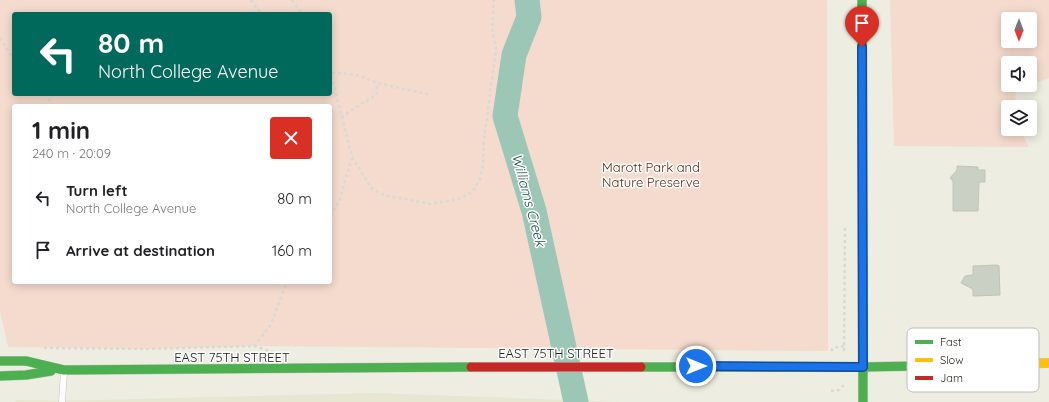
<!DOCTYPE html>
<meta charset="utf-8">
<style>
:root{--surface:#fff;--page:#f2f2f2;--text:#202124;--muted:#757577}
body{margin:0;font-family:Quicksand,sans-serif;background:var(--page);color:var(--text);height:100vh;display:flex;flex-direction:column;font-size:15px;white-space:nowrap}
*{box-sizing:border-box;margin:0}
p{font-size:13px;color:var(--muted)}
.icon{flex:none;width:22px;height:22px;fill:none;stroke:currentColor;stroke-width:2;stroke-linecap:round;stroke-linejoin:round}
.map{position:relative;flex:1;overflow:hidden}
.sheet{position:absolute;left:12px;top:104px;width:320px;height:180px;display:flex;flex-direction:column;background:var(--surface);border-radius:4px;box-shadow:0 2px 10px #0003}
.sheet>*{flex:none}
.top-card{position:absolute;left:12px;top:12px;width:320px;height:84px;border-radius:4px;box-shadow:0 2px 10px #0003;background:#00695c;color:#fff;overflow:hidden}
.needle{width:26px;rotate:180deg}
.tools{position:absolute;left:1001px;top:12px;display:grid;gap:8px}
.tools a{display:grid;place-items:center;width:36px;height:36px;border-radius:4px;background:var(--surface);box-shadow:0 2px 10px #0003;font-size:20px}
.pin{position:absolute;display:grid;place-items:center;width:34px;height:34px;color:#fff;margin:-41px -17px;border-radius:50% 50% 50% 0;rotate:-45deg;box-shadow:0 0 4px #0007}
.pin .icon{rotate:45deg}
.me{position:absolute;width:44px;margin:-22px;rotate:90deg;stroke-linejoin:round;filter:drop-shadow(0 0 3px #0008)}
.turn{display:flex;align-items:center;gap:14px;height:84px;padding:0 20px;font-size:18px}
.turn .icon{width:52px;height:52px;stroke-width:2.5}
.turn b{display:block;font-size:28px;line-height:34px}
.round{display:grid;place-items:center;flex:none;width:42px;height:42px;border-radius:4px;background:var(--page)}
.summary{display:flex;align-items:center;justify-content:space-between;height:68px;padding:0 20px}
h1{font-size:24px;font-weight:700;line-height:30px}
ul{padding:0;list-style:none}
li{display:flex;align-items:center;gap:12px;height:52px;padding:0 20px}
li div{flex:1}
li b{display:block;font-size:15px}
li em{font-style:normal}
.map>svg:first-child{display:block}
.built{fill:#e6e6d1}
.green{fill:#f4dbcd;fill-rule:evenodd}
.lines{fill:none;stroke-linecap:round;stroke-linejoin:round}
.river{stroke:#9cc6b6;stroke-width:25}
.building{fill:#cad1c4;stroke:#c1c3bb}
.lane-casing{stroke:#c4c4ba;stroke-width:7}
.fast-casing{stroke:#c4c4ba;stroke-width:10}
.slow-casing{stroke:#c4c4ba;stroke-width:10}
.jam-casing{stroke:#c4c4ba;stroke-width:10}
.path{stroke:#d9d9d5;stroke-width:2.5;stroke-dasharray:3 3;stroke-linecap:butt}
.lane{stroke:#fcfcfa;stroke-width:6}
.fast{stroke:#4caf50;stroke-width:9}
.slow{stroke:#ffc107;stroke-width:9}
.jam{stroke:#c62828;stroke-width:9}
.route-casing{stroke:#114b97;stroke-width:10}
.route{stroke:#1a73e8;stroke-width:7}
.labels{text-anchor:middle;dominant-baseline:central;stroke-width:3;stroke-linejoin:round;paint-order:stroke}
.park-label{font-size:13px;fill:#63260f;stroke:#fff}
.street-label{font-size:13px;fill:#24241c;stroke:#fff}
.water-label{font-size:14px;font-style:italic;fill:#1e5044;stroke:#fff}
.key{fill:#fff;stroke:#bdbdbb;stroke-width:1}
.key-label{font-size:11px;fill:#24241c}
</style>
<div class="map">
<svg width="1049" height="402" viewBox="0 0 1049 402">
<rect width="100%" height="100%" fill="#edede1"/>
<!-- built -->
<path class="built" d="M 375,393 L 620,402 L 16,402 L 15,400 L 63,401 Z"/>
<!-- green -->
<path class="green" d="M 0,0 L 827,0 L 828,351 L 254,346 L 147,349 L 8,347 L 0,311 ZM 14,14 L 330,14 L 330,94 L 14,94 ZM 14,106 L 330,106 L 330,282 L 14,282 Z
M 890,0 L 1049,0 L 1049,78 L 1030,85 L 1030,63 L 1008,63 L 1008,85 L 1029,85 L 1016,89 L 1015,107 L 1008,107 L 1008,129 L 1019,129 L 1029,147 L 894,146 ZM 1008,19 L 1030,19 L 1030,41 L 1008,41 Z"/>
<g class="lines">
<!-- river -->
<path class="river" d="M 527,0 L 529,17 L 514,55 L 505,116 L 534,211 L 576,402"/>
</g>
<!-- building -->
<path class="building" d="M 957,166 L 978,167 L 978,170 L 985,170 L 985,182 L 979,182 L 978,211 L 953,211 L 953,181 L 950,178 L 957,170 Z
M 997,265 L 999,266 L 1000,295 L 973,296 L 973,289 L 961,283 L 965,276 L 973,275 L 973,266 Z"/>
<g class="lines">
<defs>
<path id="lane" d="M 62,402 L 64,372"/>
<path id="fast" d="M 862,0 L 863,402
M 0,361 L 26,361 L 64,370 L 471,367
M 641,367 L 863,367 L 970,365
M 0,376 L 26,375 L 51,371"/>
<path id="slow" d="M 970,365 L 1049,363"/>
<path id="jam" d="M 471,367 L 641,367"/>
</defs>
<!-- lane casing -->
<use href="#lane" class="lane-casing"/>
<!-- fast casing -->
<use href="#fast" class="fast-casing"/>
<!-- slow casing -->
<use href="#slow" class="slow-casing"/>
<!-- jam casing -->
<use href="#jam" class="jam-casing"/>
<!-- path -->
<path class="path" d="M 251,0 L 261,14
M 292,0 L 302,14
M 0,38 L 14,60
M 330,70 L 352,157 L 340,199 L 330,217
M 332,73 L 342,73 L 360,76 L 377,83 L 428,94
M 330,92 L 336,96
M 45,94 L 54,106
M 341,117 L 377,94 L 377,83
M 352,157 L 372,189 L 384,195 L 430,204 L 459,199 L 472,192 L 480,179 L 483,162 L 484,140 L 496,49 L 492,28 L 494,0
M 254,346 L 270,326 L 287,282
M 44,348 L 147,349 L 254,346 L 273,352
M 831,351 L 833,348 L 845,346
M 844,351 L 845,226
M 831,391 L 839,390 L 844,385 L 844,382"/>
<!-- lane -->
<use href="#lane" class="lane"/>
<!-- fast -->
<use href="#fast" class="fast"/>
<!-- slow -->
<use href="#slow" class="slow"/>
<!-- jam -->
<use href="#jam" class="jam"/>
</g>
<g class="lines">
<defs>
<path id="route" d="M 696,366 L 863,367 L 862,47"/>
</defs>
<!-- route casing -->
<use href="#route" class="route-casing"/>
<!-- route -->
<use href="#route" class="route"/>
</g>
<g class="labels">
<!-- park labels -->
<g class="park-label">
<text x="651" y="167">Marott Park and<tspan x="651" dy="15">Nature Preserve</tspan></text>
</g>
<!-- street labels -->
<g class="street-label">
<text x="556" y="353">EAST 75TH STREET</text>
<text x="232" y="357">EAST 75TH STREET</text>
</g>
<!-- water labels -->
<g class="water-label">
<text transform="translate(529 200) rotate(75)">Williams Creek</text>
</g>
</g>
<!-- legend -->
<rect x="907" y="328" width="132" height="64" rx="6" class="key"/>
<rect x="915" y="340" width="18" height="4" fill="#4caf50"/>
<rect x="915" y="358" width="18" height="4" fill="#ffc107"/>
<rect x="915" y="376" width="18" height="4" fill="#c62828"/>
<g class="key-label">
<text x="940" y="346">Fast</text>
<text x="940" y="364">Slow</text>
<text x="940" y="382">Jam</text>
</g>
</svg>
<div class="tools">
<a><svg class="needle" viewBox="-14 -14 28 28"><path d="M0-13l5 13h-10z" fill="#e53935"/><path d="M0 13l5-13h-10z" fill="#757577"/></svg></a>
<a><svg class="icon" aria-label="sound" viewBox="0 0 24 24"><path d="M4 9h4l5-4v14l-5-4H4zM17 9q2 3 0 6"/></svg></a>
<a><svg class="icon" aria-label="layers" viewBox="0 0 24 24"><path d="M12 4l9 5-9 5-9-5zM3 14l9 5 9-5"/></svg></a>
</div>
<div class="pin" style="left:862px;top:47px;background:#d93025"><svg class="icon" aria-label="arrive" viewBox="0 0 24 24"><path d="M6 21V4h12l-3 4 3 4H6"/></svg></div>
<svg class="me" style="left:696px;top:366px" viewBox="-20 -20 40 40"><circle r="17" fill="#1a73e8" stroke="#fff" stroke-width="3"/><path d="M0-11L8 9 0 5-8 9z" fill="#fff"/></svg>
<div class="top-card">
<div class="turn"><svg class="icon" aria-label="left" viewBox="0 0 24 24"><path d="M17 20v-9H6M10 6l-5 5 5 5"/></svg><div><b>80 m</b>North College Avenue</div></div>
</div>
<section class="sheet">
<div class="summary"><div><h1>1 min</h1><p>240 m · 20:09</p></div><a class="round" style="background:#d93025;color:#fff"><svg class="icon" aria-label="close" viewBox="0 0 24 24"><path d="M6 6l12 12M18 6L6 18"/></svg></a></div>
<ul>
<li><svg class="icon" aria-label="left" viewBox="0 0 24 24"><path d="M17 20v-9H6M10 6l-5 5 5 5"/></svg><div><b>Turn left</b><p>North College Avenue</p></div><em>80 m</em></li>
<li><svg class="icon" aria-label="arrive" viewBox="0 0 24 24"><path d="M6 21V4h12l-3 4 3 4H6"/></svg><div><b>Arrive at destination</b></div><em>160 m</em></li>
</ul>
</section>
</div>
